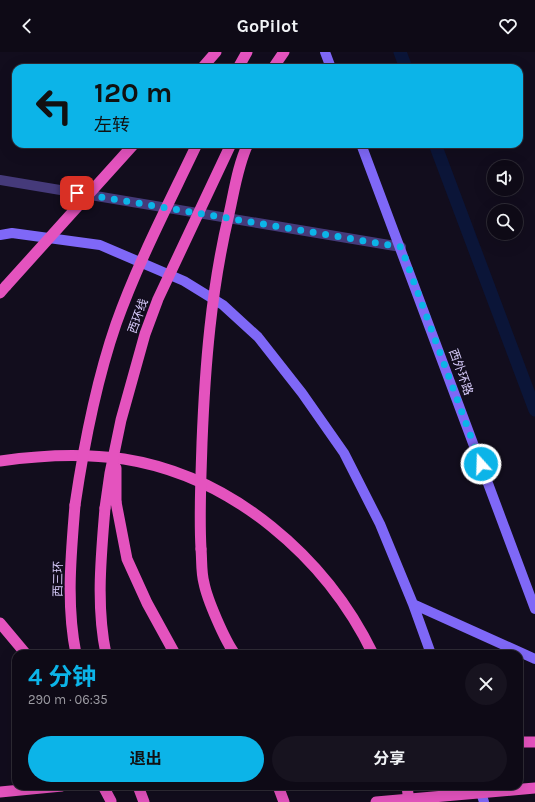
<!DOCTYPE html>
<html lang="zh">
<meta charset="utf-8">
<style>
:root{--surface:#0e0a16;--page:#17131f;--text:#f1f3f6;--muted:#9b9aa1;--line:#2e2b35;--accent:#0cb4e8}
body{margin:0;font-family:Karla,"Noto Sans SC",sans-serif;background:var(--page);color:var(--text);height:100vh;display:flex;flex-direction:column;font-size:15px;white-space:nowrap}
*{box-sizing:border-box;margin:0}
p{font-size:13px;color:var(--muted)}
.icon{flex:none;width:22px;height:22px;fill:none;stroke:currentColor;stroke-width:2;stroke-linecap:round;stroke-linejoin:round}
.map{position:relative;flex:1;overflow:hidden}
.details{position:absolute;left:12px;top:598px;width:511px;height:140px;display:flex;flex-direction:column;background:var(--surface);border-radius:12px;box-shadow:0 4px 16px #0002,0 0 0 1px var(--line)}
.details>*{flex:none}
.top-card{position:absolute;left:12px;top:12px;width:511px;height:84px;border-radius:12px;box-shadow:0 4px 16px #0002,0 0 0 1px var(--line);background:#0cb4e8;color:#111;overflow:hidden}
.controls{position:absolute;left:487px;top:108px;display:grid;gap:8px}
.controls a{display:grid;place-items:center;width:36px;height:36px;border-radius:50%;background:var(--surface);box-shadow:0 4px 16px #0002,0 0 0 1px var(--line);font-size:20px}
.pin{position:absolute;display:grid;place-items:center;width:34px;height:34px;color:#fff;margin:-17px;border-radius:8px;box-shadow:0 2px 6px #0006}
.me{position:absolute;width:44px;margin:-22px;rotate:340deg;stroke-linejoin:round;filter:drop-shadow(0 0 3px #0008)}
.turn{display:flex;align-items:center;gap:14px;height:84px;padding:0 16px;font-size:18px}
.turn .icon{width:52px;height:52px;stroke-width:2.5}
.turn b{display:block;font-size:28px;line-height:34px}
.round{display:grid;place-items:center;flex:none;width:42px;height:42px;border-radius:21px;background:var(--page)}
.summary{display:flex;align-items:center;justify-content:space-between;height:68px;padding:0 16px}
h1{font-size:24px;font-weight:700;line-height:30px;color:var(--accent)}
.primary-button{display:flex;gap:8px;margin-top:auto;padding:8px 16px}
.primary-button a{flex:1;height:46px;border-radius:24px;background:var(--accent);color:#111;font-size:16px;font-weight:700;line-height:46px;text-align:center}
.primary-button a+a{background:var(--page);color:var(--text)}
header{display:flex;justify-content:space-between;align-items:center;height:52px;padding:0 16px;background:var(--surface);font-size:18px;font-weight:700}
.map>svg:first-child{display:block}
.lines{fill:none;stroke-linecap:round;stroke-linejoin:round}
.canal{stroke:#0b1538;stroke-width:13}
.minor{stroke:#453a7a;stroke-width:10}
.secondary{stroke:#7f68f7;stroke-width:10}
.trunk{stroke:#e453be;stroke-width:11}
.trunk-bridge{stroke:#e453be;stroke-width:11}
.route{stroke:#0cb4e8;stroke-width:7;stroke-dasharray:0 12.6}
.labels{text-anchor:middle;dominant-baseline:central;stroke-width:3;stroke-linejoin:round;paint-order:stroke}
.street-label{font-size:12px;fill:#d8ccfc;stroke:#120d1d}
</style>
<header><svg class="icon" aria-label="back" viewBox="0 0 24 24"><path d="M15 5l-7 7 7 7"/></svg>GoPilot<svg class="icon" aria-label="heart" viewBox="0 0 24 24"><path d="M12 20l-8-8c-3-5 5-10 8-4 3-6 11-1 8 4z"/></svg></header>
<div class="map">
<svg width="535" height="750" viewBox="0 0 535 750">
<rect width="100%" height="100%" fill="#120d1d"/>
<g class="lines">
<!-- canal -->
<path class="canal" d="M 400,0 L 406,16
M 435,92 L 535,358"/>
<!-- minor -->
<path class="minor" d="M 0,128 L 401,195"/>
<!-- secondary -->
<path class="secondary" d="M 325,0 L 331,16
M 361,92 L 535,557
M 0,183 L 12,181 L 100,193 L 184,229 L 223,253 L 258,285 L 302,341 L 344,401 L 380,472 L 413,552 L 431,602
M 413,552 L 535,607
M 479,734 L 484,750"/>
<!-- trunk -->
<path class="trunk" d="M 202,16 L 216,0
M 238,16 L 247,0
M 273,16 L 284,0
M 0,241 L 6,234
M 0,409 C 41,403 83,401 124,407 C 232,424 326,505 373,602
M 116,450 L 127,507 L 147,551 L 175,602
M 75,453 C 71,503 66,552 76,602
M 105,456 C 101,505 96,554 106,602
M 201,497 C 202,508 201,520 204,531 C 207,547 225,589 235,602
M 0,571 L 26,602
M 519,690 L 535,690
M 103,734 L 111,749
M 138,734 L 144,750
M 278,734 L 284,750
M 407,734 L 409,750
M 0,740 L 62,734"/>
<!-- trunk-bridge -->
<path class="trunk-bridge" d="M 6,234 L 134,92
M 116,450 L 116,416
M 75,453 C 84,392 96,330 116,272 C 138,210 169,151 197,92
M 105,456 L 110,421 L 121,368 L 145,282 L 158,247 L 231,92
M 201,497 C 199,461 201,426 202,391 C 205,314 211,238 229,162 C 234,140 238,112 248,92
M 376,750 L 535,736"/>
</g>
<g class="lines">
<!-- route -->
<path class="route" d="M 77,141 L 401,195 L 481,412"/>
</g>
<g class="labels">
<!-- street labels -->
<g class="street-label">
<text transform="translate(138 264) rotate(-70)">西环线</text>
<text transform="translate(461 320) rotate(70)">西外环路</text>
<text transform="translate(58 527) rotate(-89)">西三环</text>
</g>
</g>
</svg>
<div class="controls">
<a><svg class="icon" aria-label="sound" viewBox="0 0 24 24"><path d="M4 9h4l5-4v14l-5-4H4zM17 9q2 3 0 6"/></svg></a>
<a><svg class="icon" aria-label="search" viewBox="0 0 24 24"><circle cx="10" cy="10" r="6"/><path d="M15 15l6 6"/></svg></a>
</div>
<div class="pin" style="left:77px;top:141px;background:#d93025"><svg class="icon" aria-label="arrive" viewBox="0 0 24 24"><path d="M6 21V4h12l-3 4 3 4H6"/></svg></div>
<svg class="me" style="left:481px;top:412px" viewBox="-20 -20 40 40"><circle r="17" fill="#0cb4e8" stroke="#fff" stroke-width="3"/><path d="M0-11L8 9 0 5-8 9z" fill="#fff"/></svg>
<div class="top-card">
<div class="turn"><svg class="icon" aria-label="left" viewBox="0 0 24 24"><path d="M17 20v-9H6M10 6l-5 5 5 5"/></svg><div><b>120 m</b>左转</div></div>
</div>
<section class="details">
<div class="summary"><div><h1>4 分钟</h1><p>290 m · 06:35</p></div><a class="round"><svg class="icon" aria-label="close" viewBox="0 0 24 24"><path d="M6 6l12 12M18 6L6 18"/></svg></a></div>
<div class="primary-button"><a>退出</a><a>分享</a></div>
</section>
</div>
